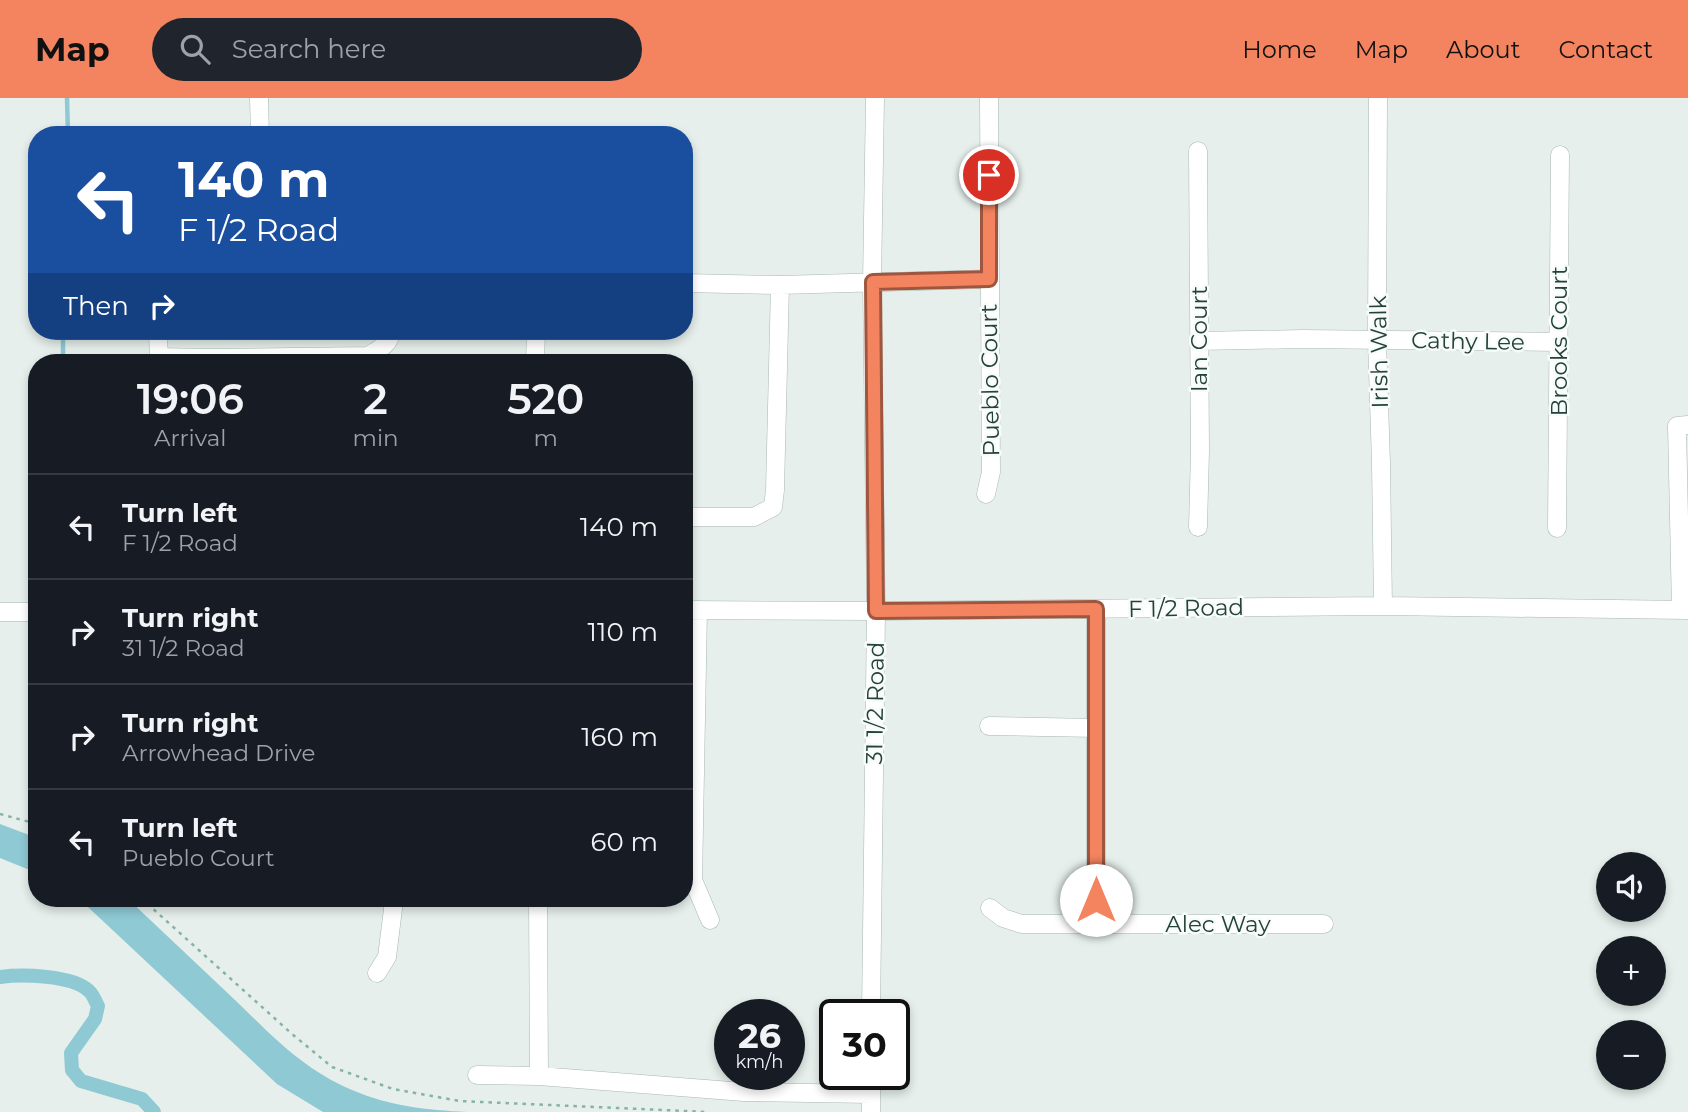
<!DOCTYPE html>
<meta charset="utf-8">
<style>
:root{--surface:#171b24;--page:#20242c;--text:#f1f3f6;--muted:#9ea1a6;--line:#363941;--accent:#f4845f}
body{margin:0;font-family:Montserrat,sans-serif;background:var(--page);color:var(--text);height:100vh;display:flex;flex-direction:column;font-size:26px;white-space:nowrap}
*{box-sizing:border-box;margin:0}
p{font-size:23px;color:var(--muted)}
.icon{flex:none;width:38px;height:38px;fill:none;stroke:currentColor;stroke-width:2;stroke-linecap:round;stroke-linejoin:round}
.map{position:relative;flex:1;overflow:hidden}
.sheet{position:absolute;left:28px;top:256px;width:665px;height:553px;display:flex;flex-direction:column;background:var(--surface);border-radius:28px;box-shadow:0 4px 10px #0003}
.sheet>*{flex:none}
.top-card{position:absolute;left:28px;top:28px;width:665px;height:214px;border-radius:28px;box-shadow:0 4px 10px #0003;background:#1a4fa0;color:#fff;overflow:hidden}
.buttons{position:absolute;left:1596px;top:754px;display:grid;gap:14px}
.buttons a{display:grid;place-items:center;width:70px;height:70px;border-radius:50%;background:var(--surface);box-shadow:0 4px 10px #0003;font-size:35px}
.speed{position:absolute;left:714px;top:901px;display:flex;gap:14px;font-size:35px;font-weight:700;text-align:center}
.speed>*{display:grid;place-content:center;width:91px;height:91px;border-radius:50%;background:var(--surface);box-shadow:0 4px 10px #0003;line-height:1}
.speed small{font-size:18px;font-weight:400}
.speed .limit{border:4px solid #111;border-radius:10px;background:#fff;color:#111}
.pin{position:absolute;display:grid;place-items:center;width:60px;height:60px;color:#fff;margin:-30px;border:4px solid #fff;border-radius:50%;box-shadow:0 2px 7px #0007}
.me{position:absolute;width:77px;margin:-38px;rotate:0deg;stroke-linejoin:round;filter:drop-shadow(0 0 5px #0008)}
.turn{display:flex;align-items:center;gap:24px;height:147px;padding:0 35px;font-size:32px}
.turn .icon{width:91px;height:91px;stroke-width:2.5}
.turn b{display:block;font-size:49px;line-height:60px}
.then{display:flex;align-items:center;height:66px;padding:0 35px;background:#0003;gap:14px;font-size:26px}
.eta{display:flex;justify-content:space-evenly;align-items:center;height:119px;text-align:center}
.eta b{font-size:42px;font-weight:600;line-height:49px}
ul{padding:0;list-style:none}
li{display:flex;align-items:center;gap:21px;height:105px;padding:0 35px;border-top:2px solid var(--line)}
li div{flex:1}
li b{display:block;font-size:26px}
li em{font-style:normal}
header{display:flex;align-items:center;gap:42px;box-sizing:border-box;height:98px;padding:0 35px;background:var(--accent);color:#111}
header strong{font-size:33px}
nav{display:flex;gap:38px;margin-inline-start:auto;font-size:24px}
.search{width:490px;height:63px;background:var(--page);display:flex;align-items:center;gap:18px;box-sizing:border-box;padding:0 24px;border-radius:38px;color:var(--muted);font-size:26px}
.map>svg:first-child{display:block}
.water{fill:#8ec9d4}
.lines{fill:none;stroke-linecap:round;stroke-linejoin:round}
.stream{stroke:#8ec9d4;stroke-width:4.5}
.canal{stroke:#8ec9d4;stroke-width:14}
.minor-casing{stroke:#a8b8b2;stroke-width:19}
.path{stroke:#86b3a5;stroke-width:2.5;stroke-dasharray:3.5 5;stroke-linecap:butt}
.minor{stroke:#fff;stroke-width:18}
.route-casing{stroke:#9f563e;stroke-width:18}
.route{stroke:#f4845f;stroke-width:12}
.labels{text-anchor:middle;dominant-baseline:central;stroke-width:5;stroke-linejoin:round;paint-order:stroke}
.street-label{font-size:23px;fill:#24423a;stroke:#f7fbf9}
</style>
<header>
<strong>Map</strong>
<div class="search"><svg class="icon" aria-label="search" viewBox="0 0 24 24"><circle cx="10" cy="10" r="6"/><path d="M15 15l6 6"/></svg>Search here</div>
<nav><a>Home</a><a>Map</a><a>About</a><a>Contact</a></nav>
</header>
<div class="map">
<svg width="1688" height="1014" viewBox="0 0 1688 1014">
<rect width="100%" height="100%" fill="#e6efeb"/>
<!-- water -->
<path class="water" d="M 0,726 L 37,740 L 37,775 L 0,760 Z
M 76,800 L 127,800 C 163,834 199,868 235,902 C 272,938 304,972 352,992 C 389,1008 427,1012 467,1014 L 323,1014 L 277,986 L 89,810 Z"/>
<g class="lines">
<!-- stream -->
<path class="stream" d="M 67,0 L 68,37
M 63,264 L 63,233"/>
<!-- canal -->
<path class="canal" d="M 0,879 C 21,876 73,877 89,893 C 93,896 95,903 98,908 L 95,921 L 71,955 L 72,972 L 81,983 L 142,1001 L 154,1014"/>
<defs>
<path id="minor" d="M 259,0 L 260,37
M 1378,0 L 1377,242 L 1381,365 L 1383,508
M 1198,53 L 1200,353 L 1198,429
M 684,185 L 780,187 L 989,181
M 158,233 L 159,264
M 1198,243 L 1303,241 L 1558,244
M 159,259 L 207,260 L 368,258 C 379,251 390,247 391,233
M 535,264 L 536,233
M 986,396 L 991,374 L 989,0
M 684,419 L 754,419 L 773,409 L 775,392 L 780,187
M 1557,430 L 1560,57
M 1096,511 L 1096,826
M 684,512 L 876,513 L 1383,508 L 1688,512
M 698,512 L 693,782 L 710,822
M 1681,512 L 1677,328 L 1688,327
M 0,514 L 37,514
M 989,628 L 1096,630
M 538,800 L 539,978
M 990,810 L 1003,820 L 1022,826 L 1324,826
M 377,875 L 387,859 L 393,811 L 393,800
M 871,917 L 876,513 L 872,184 L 875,0
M 477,977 L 539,978 L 744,994 L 871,996
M 871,1014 L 871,976"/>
</defs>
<!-- minor casing -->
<use href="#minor" class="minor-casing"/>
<!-- path -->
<path class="path" d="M 0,716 L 37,726
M 141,800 L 292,936 L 332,969 L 393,991 L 460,1003 L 707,1014"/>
<!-- minor -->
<use href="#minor" class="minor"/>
</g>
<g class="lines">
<defs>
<path id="route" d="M 989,77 L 989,181 L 873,184 L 876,513 L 1096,511 L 1096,802"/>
</defs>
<!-- route casing -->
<use href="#route" class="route-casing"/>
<!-- route -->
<use href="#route" class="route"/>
</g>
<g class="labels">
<!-- street labels -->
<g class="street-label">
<text transform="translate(1199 241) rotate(-90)">Ian Court</text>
<text transform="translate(1468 243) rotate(1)">Cathy Lee</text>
<text transform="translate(1559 243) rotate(-90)">Brooks Court</text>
<text transform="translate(1379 254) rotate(-91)">Irish Walk</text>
<text transform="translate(990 282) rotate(-91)">Pueblo Court</text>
<text transform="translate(1186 510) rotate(-1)">F 1/2 Road</text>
<text transform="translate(875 605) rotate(-89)">31 1/2 Road</text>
<text x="1218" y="826">Alec Way</text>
</g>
</g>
</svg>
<div class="buttons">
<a><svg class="icon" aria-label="sound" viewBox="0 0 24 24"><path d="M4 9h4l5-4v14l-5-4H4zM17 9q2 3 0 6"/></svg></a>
<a>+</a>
<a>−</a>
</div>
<div class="speed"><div>26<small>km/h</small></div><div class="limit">30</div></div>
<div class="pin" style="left:989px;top:77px;background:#d93025"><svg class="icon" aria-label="arrive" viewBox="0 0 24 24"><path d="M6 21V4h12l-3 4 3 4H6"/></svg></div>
<svg class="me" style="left:1096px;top:802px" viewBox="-20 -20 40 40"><circle r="19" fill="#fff"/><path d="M0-13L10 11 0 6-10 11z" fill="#f4845f"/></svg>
<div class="top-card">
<div class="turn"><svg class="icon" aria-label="left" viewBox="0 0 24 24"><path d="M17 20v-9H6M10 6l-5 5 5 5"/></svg><div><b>140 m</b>F 1/2 Road</div></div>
<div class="then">Then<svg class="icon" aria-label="right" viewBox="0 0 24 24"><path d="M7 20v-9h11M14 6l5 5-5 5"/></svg></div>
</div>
<section class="sheet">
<div class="eta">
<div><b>19:06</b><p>Arrival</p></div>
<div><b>2</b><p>min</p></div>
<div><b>520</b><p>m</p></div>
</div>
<ul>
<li><svg class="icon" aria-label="left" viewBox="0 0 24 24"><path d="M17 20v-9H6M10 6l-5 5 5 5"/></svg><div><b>Turn left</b><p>F 1/2 Road</p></div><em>140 m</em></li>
<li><svg class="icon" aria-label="right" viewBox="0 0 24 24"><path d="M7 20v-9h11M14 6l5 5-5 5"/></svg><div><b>Turn right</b><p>31 1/2 Road</p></div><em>110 m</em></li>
<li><svg class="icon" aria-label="right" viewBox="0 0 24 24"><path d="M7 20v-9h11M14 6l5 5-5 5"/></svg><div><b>Turn right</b><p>Arrowhead Drive</p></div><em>160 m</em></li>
<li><svg class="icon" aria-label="left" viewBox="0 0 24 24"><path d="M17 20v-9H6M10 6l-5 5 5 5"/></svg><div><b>Turn left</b><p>Pueblo Court</p></div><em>60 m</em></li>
</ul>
</section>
</div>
